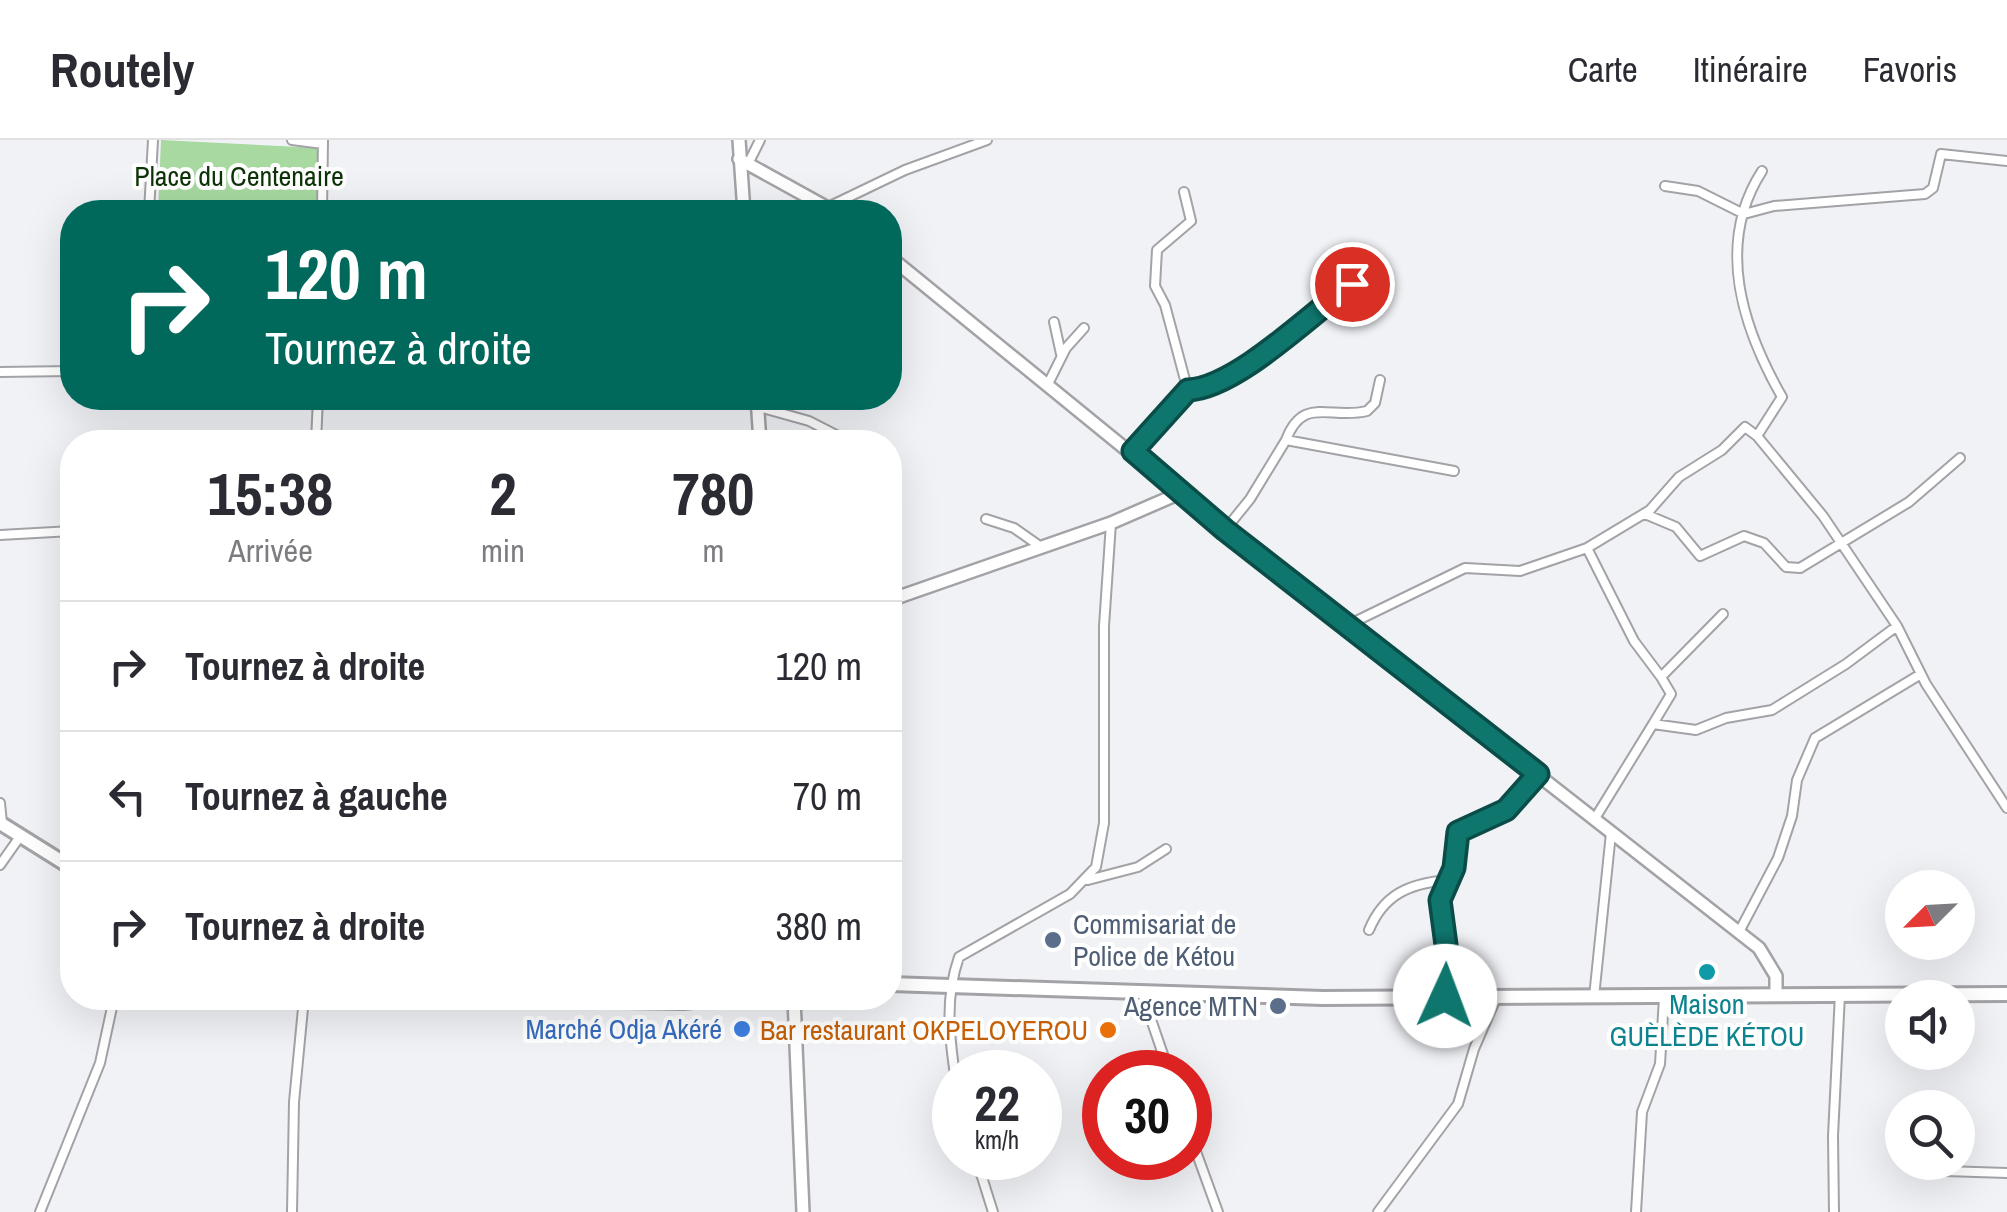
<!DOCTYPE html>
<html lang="fr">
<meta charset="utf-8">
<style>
:root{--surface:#fff;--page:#f7f7f7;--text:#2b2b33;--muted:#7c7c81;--line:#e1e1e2}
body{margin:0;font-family:"Archivo Narrow",sans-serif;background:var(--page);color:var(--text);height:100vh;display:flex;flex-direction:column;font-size:38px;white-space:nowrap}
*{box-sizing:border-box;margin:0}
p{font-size:32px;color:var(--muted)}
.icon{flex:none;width:55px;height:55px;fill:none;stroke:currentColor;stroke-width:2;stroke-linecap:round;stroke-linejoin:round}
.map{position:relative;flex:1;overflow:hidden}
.drawer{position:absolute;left:60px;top:290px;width:842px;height:580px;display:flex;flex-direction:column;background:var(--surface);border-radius:40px;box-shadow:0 10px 40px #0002}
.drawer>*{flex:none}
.hud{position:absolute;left:60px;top:60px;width:842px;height:210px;border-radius:40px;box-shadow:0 10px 40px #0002;background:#00695c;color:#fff;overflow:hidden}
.needle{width:65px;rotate:246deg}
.buttons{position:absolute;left:1885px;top:730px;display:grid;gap:20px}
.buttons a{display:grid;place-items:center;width:90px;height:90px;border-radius:50%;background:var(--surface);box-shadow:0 10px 40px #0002;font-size:50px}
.speed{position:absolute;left:932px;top:910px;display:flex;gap:20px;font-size:50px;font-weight:700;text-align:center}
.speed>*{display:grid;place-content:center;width:130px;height:130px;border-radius:50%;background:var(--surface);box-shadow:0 10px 40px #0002;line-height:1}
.speed small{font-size:25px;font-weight:400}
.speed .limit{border:15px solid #d22;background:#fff;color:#111}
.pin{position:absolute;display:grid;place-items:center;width:85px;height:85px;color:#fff;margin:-42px;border:5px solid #fff;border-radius:50%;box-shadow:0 2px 10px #0007}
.me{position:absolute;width:110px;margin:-55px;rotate:2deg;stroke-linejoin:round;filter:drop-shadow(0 0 8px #0008)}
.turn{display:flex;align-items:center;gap:35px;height:210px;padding:0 40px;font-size:45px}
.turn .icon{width:130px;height:130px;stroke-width:2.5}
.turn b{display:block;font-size:70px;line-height:85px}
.eta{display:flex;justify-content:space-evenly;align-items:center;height:170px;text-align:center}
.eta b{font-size:60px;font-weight:700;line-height:70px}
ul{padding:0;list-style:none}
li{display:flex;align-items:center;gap:30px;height:130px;padding:0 40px;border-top:2px solid var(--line)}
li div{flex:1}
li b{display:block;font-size:38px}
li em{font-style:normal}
header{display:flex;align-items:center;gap:60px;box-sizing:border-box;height:140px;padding:0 50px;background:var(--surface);border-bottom:2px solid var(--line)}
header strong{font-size:48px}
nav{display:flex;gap:55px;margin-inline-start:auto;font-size:35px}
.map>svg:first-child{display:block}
.green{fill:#a7d9a0}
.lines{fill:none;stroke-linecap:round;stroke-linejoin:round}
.street-casing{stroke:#a3a3a7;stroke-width:12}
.secondary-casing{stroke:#a3a3a7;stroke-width:16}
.primary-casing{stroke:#a3a3a7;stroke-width:18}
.street{stroke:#fff;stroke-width:8}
.secondary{stroke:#fff;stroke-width:11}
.primary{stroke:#fff;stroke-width:12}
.route-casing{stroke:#0a4d48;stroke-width:25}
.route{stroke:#0f766e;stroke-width:18}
.service-dot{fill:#5c6f8a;stroke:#fff;stroke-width:4}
.culture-dot{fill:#0f9aa8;stroke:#fff;stroke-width:4}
.shop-dot{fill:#3f7fe0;stroke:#fff;stroke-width:4}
.food-dot{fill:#e8710a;stroke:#fff;stroke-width:4}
.labels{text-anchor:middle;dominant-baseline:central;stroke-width:8;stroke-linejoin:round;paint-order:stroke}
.park-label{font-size:28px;fill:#0c3407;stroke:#fff}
.service-label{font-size:28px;fill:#4e5e75;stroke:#fff;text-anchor:start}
.culture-label{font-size:28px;fill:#0d838f;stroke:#fff}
.shop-label{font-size:28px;fill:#366cbe;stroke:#fff;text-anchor:end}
.food-label{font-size:28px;fill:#c56008;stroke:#fff;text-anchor:end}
</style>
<header>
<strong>Routely</strong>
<nav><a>Carte</a><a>Itinéraire</a><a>Favoris</a></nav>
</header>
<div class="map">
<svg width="2007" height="1072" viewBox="0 0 2007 1072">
<rect width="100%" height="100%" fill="#f1f2f6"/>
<!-- green -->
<path class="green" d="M 161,0 L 319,8 L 317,72 L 158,72 Z"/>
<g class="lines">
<defs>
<path id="street" d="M 292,0 L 323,4
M 748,24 L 760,0
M 1762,31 C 1715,104 1742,187 1782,257 L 1757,296 L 1823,376 L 1897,486 L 1926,544 L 2007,668
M 1665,46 L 1698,51 L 1744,74 L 1774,66 L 1925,54 L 1933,48 L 1941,14 L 2007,21
M 1184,52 L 1191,81 L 1157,110 L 1155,146 L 1165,165 L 1188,251
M 828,67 L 905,30 L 987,0
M 149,72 L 153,0
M 322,72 L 323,0
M 1054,182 L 1061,214
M 0,232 L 72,231
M 1048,244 L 1066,208 L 1084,188
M 759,267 L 809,281 L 850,302
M 1286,300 C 1303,255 1330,280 1367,271 L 1375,263 L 1380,240
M 316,302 L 318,258
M 1133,311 L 1188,251 C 1243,248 1320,158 1378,133
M 1645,374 L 1676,387 L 1700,416 L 1744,396 L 1764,403 L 1786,427 L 1800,428 L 1909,362 L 1960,318
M 986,379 L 1014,388 L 1041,407
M 1225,390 L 1250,359 L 1286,300 L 1454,331
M 0,395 L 72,391
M 1587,408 L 1650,370 L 1679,337 L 1722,310 L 1745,287 L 1757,296
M 1350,484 L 1465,428 L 1520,431 L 1587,408 L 1634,501 L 1661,537
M 1653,584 L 1671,554 L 1661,537 L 1723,474
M 0,663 L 2,683
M 1594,680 L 1653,584 L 1696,590 L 1726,578 L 1772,570 L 1846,524 L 1897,486
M 0,725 L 19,698
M 1088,740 L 1138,727 L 1166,709
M 1369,790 C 1384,754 1409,744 1446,740
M 1739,792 L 1778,718 L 1792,676 L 1797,640 L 1815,598 L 1921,534
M 1142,853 L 1169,932
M 1445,856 L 1446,805 L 1440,760 L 1453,728 L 1458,692 L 1506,671 L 1537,635
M 1594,857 L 1611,693
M 955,935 C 949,894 945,857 959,817 L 1070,754 L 1096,727 L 1104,683 L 1104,486 L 1111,383
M 1190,995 L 1218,1072
M 976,1018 L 993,1072
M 1914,1030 L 2007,1033
M 40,1072 L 100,923 L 114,858
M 292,1072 L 294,962 L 304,858
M 1378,1072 L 1458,964 L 1474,909 L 1497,856
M 1636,1072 L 1642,972 L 1660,924 L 1664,858
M 1834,1072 L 1833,996 L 1840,854"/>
<path id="secondary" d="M 739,0 L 744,72
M 739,19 L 835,72
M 890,117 L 1225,390 L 1759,808 L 1776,836 L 1776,854
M 757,258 L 760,302
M 890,460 L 1111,383 L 1180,353
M 794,858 L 803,1072"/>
<path id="primary" d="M 0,683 L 72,728
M 890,844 L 1323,858 L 2007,854
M 452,858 L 683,862 L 727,858"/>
</defs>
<!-- street casing -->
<use href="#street" class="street-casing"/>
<!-- secondary casing -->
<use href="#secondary" class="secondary-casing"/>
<!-- primary casing -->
<use href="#primary" class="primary-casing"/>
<!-- street -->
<use href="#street" class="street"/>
<!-- secondary -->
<use href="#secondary" class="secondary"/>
<!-- primary -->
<use href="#primary" class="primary"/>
</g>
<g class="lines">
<defs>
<path id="route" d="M 1352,144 C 1311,174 1236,248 1188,250 L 1133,311 L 1225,390 L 1538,634 L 1506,670 L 1458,692 L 1454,728 L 1440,760 L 1446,805 L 1445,856"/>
</defs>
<!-- route casing -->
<use href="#route" class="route-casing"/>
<!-- route -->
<use href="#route" class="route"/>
</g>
<!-- markers -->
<g class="service-dot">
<circle cx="1053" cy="800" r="10"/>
<circle cx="1278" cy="866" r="10"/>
</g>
<circle class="culture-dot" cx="1707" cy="832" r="10"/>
<circle class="shop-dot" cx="742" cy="889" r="10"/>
<circle class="food-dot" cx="1108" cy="890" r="10"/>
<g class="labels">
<!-- park labels -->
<g class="park-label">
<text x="239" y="36">Place du Centenaire</text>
</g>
<!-- service labels -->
<g class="service-label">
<text x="1073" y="784">Commisariat de<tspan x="1073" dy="32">Police de Kétou</tspan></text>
<text x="1258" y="866" text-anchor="end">Agence MTN</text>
</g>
<!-- culture labels -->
<g class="culture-label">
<text x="1707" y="864">Maison<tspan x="1707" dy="32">GUÈLÈDE KÉTOU</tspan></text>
</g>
<!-- shop labels -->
<g class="shop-label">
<text x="722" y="889">Marché Odja Akéré</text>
</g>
<!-- food labels -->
<g class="food-label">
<text x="1088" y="890">Bar restaurant OKPELOYEROU</text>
</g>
</g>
</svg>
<div class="buttons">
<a><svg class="needle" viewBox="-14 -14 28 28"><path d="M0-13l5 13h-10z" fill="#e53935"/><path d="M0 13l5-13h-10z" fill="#7c7c81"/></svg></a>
<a><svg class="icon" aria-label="sound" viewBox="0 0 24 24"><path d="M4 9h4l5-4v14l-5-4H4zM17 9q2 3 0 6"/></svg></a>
<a><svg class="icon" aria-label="search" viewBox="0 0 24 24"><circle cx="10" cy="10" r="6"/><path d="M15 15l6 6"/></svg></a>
</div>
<div class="speed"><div>22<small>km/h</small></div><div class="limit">30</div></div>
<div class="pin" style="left:1352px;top:144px;background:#d93025"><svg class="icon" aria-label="arrive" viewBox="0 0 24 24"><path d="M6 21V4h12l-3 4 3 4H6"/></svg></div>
<svg class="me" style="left:1445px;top:856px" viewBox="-20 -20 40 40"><circle r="19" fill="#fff"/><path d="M0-13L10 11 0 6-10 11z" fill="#0f766e"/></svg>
<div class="hud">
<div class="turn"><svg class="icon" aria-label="right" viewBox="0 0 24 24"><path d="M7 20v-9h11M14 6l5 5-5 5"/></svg><div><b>120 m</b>Tournez à droite</div></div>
</div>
<section class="drawer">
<div class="eta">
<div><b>15:38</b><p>Arrivée</p></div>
<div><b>2</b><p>min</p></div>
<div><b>780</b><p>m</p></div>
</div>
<ul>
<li><svg class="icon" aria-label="right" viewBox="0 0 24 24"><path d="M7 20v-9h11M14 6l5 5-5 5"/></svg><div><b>Tournez à droite</b></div><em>120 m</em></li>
<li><svg class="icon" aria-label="left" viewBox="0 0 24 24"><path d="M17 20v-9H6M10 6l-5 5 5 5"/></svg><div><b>Tournez à gauche</b></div><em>70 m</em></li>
<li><svg class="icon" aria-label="right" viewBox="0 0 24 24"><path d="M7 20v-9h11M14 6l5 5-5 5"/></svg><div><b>Tournez à droite</b></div><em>380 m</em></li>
</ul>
</section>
</div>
